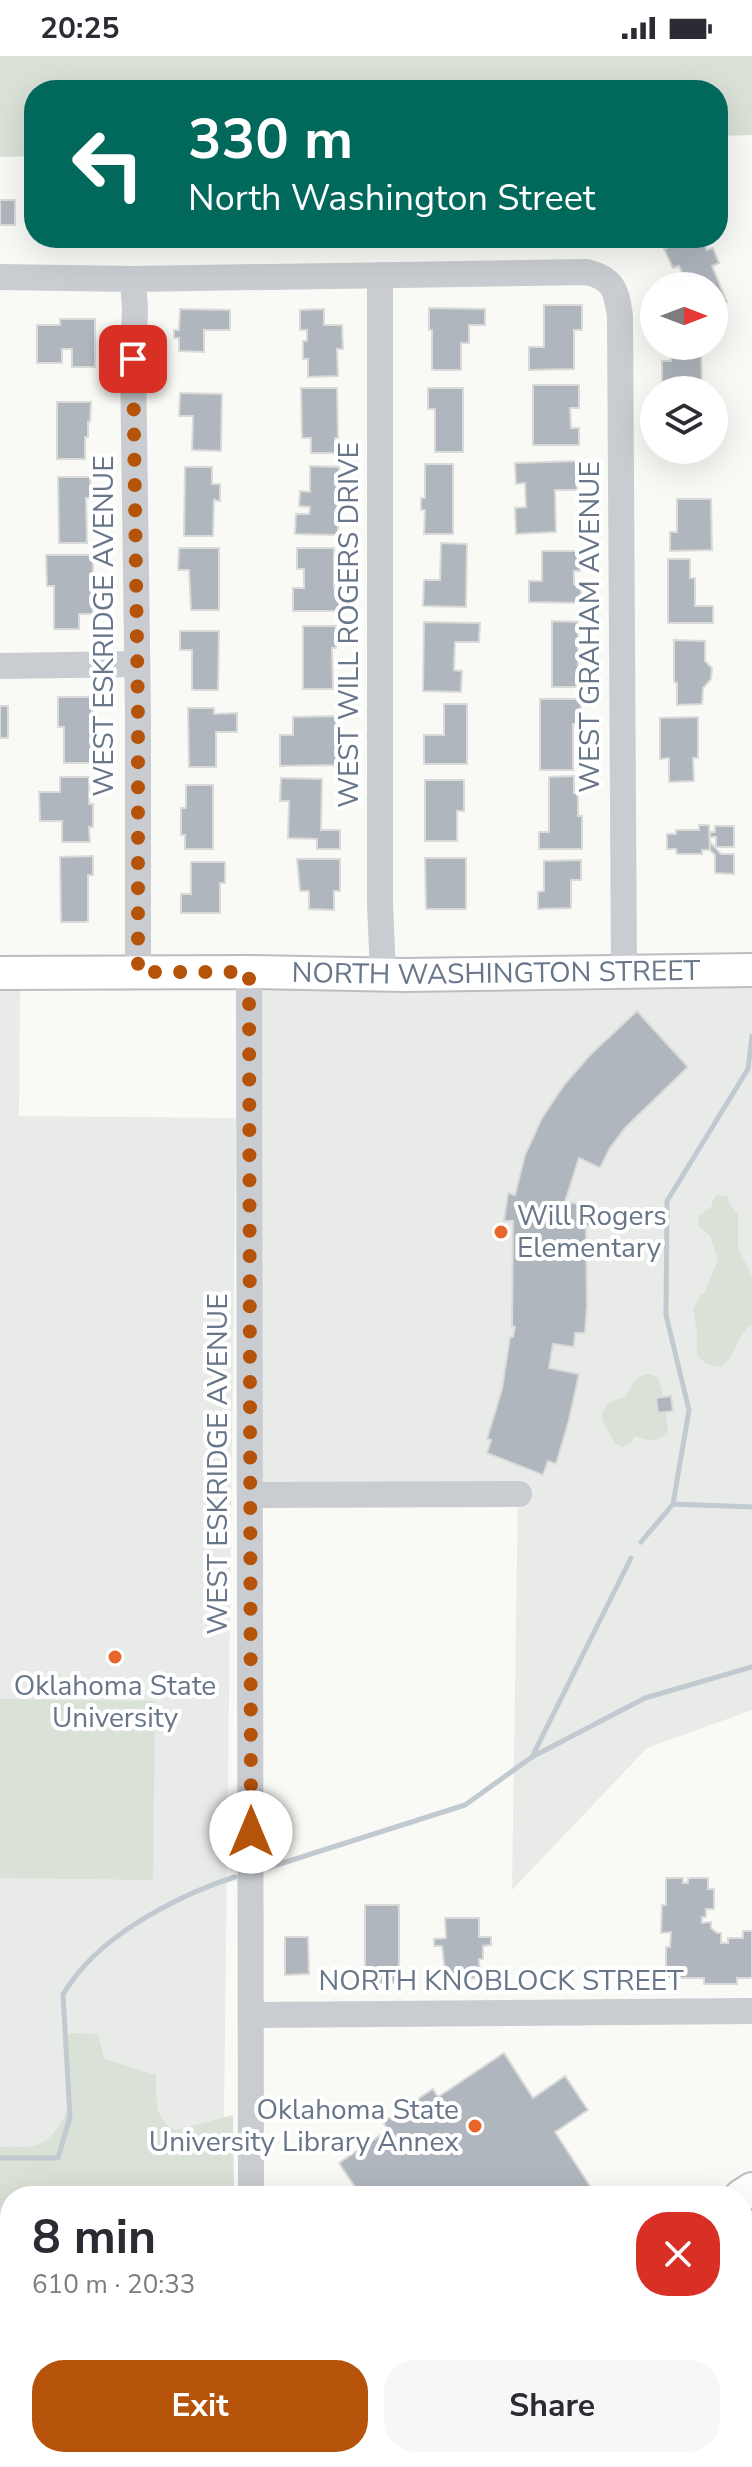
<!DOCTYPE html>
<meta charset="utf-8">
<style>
:root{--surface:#fff;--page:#f7f7f7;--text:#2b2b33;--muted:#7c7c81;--accent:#b45309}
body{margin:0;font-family:"Nunito Sans",sans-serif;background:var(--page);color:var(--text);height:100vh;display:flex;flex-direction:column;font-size:30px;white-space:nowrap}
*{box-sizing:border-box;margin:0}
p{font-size:26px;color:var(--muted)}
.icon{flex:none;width:44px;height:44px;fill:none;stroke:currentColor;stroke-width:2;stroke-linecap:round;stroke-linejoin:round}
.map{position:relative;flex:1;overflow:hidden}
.side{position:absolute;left:0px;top:2130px;width:752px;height:282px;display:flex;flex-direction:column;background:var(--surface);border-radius:32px 32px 0 0;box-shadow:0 8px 32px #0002}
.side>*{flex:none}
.guide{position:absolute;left:24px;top:24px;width:704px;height:168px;border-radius:32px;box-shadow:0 8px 32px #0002;background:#00695c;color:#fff;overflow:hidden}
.needle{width:52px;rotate:90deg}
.tools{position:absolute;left:640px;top:216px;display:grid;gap:16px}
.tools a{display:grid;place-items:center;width:88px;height:88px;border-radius:50%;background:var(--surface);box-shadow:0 8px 32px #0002;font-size:40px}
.pin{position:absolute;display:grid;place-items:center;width:68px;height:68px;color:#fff;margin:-34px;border-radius:16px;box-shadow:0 4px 12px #0006}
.me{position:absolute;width:88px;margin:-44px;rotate:0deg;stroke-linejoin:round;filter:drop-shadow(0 0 6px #0008)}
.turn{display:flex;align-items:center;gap:28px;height:168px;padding:0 32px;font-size:36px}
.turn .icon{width:104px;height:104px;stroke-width:2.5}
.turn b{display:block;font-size:56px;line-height:68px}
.round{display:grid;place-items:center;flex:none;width:84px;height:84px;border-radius:32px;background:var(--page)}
.summary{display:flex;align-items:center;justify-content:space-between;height:136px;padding:0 32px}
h1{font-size:48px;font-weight:700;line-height:60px}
.primary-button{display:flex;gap:16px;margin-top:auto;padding:16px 32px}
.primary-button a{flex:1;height:92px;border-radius:32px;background:var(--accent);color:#fff;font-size:32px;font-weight:700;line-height:92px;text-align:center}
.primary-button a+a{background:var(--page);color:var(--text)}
.status{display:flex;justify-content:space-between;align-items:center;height:56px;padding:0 40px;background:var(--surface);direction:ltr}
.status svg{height:22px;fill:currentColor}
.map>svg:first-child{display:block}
.built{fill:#e9ebe9}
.green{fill:#dae1d7}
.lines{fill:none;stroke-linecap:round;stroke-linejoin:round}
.stream{stroke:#c1cad0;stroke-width:5}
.building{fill:#afb6bd;stroke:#dadbd8;stroke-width:2}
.major-casing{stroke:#babdc2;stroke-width:36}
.minor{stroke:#c9ccd0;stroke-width:26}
.major{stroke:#fff;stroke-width:32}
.route{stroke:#b45309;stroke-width:14;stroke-dasharray:0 25.2}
.poi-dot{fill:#e76528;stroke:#fff;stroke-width:3}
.labels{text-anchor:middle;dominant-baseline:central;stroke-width:8;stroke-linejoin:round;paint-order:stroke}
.street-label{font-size:28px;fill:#677688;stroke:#fff}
.poi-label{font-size:28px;fill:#677688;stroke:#fff;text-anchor:start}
</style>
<div class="status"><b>20:25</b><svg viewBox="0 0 49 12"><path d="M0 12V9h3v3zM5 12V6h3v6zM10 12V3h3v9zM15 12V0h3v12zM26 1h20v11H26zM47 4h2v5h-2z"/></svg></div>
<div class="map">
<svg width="752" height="2411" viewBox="0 0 752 2411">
<rect width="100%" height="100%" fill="#f9f9f6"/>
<!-- built -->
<path class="built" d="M 250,917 L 752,917 L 752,1654 L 647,1692 L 512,1834 L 518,1435 L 252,1438 Z
M 0,935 L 20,935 L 19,1060 L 236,1062 L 223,2140 L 10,2140 L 0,2257 Z
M 752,2174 L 752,2411 L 421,2411 L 433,2402 L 742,2402 L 742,2181 Z
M 10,2270 L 10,2402 L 249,2402 L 249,2411 L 0,2411 L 0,2276 Z"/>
<!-- green -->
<path class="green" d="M 0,0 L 752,0 L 752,79 L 718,80 L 718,34 L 34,34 L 34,100 L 0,101 Z
M 717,1139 L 728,1141 L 730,1149 L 738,1158 L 738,1192 L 752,1220 L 752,1268 C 735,1280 738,1299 721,1311 L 706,1308 L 697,1299 L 697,1276 L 693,1253 L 700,1240 L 705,1236 L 718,1203 L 710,1180 L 698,1170 L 699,1160 L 712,1150 L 712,1146 Z
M 650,1318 L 658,1322 C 662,1331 668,1366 668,1377 C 657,1387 647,1385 635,1380 L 630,1388 L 622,1391 L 614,1387 C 610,1376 601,1368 602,1356 L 610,1346 L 625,1341 C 633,1329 634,1319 650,1318 Z
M 0,1643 L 155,1645 L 153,1824 L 0,1822 Z
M 70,1977 L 98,1978 L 104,2003 L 156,2019 C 157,2040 153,2065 176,2074 L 233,2059 L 234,2140 L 10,2140 L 10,2292 L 0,2298 L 0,2091 C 11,2090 23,2092 33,2090 C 51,2087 66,2063 69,2046 L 64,1984 Z"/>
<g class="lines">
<!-- stream -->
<path class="stream" d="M 673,1448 L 689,1354 L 666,1259 L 667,1145 L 748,1013 L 752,980
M 641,1486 L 673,1448 L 752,1451
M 532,1701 L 631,1502
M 267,1812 L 465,1749 L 532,1701 L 645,1642 L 752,1611
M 0,2102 L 58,2102 L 70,2061 L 63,1938 C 70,1928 77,1917 86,1908 C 121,1870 186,1836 235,1821"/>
</g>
<!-- building -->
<path class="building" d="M 0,144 L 15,144 L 15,169 L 0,169 Z
M 689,182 L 702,182 L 707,194 L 713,192 L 719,207 L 712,210 L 727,246 L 714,252 L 714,230 L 688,230 L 679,210 L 673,212 L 664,193 Z
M 544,249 L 582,249 L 582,274 L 574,274 L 574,313 L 529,314 L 529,291 L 544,291 Z
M 429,252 L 485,253 L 485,269 L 469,269 L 469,287 L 461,287 L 461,314 L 432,314 L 432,274 L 429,274 Z
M 180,253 L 230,254 L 230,274 L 204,274 L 204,296 L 179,295 L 179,282 L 174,282 L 174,274 L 179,274 Z
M 324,253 L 324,269 L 342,269 L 343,293 L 337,293 L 338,320 L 308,321 L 308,303 L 303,303 L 303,285 L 307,285 L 307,274 L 300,274 L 300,254 Z
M 60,263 L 95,263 L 95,311 L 72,311 L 72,293 L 62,293 L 62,307 L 37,307 L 37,269 L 60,269 Z
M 671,290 L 701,290 L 702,332 L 662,333 L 662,305 L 671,305 Z
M 533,329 L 579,329 L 579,352 L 570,352 L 571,372 L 579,372 L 579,389 L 533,389 Z
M 301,332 L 337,332 L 338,382 L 335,382 L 335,397 L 311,397 L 311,382 L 302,382 Z
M 428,332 L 463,332 L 463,396 L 435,396 L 435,353 L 428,353 Z
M 180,337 L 222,338 L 221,395 L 192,394 L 193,360 L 179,360 Z
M 57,346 L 91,346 L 90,366 L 88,366 L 88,381 L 85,381 L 85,403 L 57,403 Z
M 577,405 L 577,434 L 555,434 L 556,476 L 516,478 L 515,452 L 526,451 L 525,427 L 516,428 L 515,407 Z
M 425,408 L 453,408 L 453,478 L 424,478 L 425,454 L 421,454 L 421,442 L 425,442 Z
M 310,410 L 339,411 L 338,479 L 295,478 L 296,458 L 309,458 L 310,451 L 299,450 L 300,435 L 310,436 Z
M 185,411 L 212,411 L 212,428 L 220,428 L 220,445 L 214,444 L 213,480 L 184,480 Z
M 58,421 L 90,421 L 91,442 L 86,442 L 87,487 L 59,487 Z
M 677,443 L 711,443 L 712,494 L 670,495 L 670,476 L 677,476 Z
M 441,487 L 467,488 L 466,551 L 423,550 L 424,524 L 440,524 Z
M 179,492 L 219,492 L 219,554 L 191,554 L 189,514 L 178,514 Z
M 297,492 L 334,492 L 334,532 L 340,532 L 340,555 L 293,555 L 293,532 L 304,532 L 304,513 L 297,513 Z
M 542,495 L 580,495 L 580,515 L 574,515 L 574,528 L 581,528 L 581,547 L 529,546 L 529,525 L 542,525 Z
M 46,499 L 93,499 L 93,558 L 79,558 L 79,573 L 54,573 L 54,530 L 47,530 Z
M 668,503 L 690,503 L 690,522 L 695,522 L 695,550 L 713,550 L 713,567 L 668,567 Z
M 552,565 L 578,566 L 578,631 L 552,631 Z
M 424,566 L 480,567 L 479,586 L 455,586 L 454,614 L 462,615 L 461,636 L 423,635 Z
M 303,570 L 336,570 L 336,592 L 332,592 L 333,633 L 303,633 Z
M 180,575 L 219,575 L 218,634 L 192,634 L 192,594 L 180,594 Z
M 674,584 L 705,585 L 705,605 L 712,612 L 711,623 L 703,632 L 702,648 L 677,649 L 677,627 L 674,626 Z
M 58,641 L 92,641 L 92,707 L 64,707 L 64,671 L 58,671 Z
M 540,643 L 581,643 L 581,668 L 573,668 L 573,714 L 540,714 Z
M 444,648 L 467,648 L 467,708 L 424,708 L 424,679 L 444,679 Z
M 0,650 L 8,650 L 8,682 L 0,682 Z
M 188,652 L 214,652 L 214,658 L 237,657 L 237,676 L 216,676 L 216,711 L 189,711 Z
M 338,660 L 339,709 L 280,710 L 280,679 L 293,679 L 293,661 Z
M 698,661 L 698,702 L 693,702 L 694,725 L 669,726 L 669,702 L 660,703 L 660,662 Z
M 574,720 L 574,737 L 578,737 L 578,760 L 582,760 L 582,793 L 539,793 L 539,776 L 549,776 L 549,721 Z
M 60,721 L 89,721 L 89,748 L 93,748 L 93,771 L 89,771 L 90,786 L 62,786 L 62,765 L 40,765 L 39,736 L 60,736 Z
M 281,722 L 322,723 L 321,774 L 340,774 L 340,793 L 317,793 L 317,783 L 288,782 L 289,745 L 280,745 Z
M 425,724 L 464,724 L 464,755 L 457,755 L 457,785 L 425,785 Z
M 186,729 L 213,729 L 213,793 L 185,793 L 185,779 L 181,779 L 181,752 L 186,752 Z
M 699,769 L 709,769 L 710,794 L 702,794 L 702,798 L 677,798 L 676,793 L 667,793 L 667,778 L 676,778 L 676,774 L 699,774 Z
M 715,770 L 734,770 L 734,791 L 716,791 L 716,781 L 710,781 L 710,776 L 715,776 Z
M 710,786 L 721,798 L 734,798 L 734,818 L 715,817 L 715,799 L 710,794 Z
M 93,800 L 93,819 L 88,819 L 88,866 L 61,866 L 60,801 Z
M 425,802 L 466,802 L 466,853 L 426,853 Z
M 297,803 L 340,803 L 340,835 L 334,835 L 334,854 L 309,853 L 309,835 L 300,835 Z
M 581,804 L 581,824 L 571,824 L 571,852 L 538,853 L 538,836 L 544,835 L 544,805 Z
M 191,806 L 225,806 L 225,827 L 220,827 L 220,857 L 181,857 L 181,838 L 191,838 Z
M 637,955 L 688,1011 L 625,1072 L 610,1092 L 600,1112 L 579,1102 L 565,1146 L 595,1150 L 593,1170 L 586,1170 L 587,1250 L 585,1277 L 575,1277 L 574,1291 L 553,1288 L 549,1312 L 579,1318 L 569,1364 L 556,1408 L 548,1405 L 543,1419 L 487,1397 L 491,1384 L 487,1383 L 502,1333 L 510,1281 L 513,1281 L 515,1271 L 512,1270 L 513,1165 L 504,1165 L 508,1137 L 515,1139 L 525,1099 L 542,1062 L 564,1029 L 590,999 Z
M 671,1340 L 673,1355 L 658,1357 L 656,1342 Z
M 666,1822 L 683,1822 L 683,1827 L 688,1827 L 688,1822 L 708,1822 L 708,1833 L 714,1833 L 714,1853 L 706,1853 L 706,1861 L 702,1861 L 702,1867 L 711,1866 L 711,1872 L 717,1877 L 721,1877 L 721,1887 L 728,1887 L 728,1882 L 743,1882 L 743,1875 L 752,1875 L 752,1922 L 737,1922 L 737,1928 L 704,1928 L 704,1922 L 666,1922 L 666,1891 L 670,1891 L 671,1876 L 661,1877 L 662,1849 L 666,1849 Z
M 365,1849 L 399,1849 L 399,1927 L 365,1927 Z
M 445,1862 L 479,1862 L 479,1881 L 491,1881 L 491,1889 L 483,1890 L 483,1903 L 479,1903 L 480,1922 L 446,1923 L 442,1890 L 434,1890 L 434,1883 L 446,1882 Z
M 285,1881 L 308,1881 L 309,1918 L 285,1919 Z
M 504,1997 L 533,2042 L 565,2020 L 588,2054 L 555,2076 L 590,2130 L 576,2140 L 361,2140 L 339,2107 L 388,2074 L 383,2066 L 433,2033 L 438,2041 Z
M 50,2402 L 81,2402 L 81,2411 L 50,2411 Z
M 97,2402 L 153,2402 L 153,2411 L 97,2411 Z
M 469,2402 L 579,2402 L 579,2411 L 469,2411 Z"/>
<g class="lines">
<defs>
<g id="major">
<path id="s1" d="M 0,917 L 249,916 L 404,919 L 752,914"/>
<path d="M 741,2140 L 752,2133"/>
<path d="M 355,2411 L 367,2402"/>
</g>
</defs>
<!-- major casing -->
<use href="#major" class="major-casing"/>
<!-- minor -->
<path class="minor" d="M 380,219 L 380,848 L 383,918
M 0,221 L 133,223 L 587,216 C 614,223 616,234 620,260 L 624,914
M 133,223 L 135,254 L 133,303 L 138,661 L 138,916
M 0,610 L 137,608
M 249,916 L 251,2140
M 251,1439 L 519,1438
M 251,1959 L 752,1955
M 250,2411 L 250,2402"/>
<!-- major -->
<use href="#major" class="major"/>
</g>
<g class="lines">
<!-- route -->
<path class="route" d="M 133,303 L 138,661 L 138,916 L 249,916 L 251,1776"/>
</g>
<!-- markers -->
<g class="poi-dot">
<circle cx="501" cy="1176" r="8"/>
<circle cx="115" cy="1601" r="8"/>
<circle cx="475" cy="2070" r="8"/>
</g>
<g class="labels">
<!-- street labels -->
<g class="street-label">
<text transform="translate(349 569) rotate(-90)">WEST WILL ROGERS DRIVE</text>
<text transform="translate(104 570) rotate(-90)">WEST ESKRIDGE AVENUE</text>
<text transform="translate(590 571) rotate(-90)">WEST GRAHAM AVENUE</text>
<text stroke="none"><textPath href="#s1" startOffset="496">NORTH WASHINGTON STREET</textPath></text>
<text transform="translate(218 1408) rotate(-90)">WEST ESKRIDGE AVENUE</text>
<text x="501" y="1925">NORTH KNOBLOCK STREET</text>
</g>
<!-- poi labels -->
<g class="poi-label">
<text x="517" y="1160">Will Rogers<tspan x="517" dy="32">Elementary</tspan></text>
<text x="115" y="1630" text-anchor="middle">Oklahoma State<tspan x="115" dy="32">University</tspan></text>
<text x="459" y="2054" text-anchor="end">Oklahoma State<tspan x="459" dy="32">University Library Annex</tspan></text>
</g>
</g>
</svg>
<div class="tools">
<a><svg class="needle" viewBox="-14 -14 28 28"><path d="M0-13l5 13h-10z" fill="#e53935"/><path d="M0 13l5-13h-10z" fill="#7c7c81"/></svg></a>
<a><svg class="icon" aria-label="layers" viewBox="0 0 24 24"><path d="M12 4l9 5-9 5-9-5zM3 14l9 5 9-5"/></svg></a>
</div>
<div class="pin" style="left:133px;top:303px;background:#d93025"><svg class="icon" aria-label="arrive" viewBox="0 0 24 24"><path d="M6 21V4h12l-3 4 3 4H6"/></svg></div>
<svg class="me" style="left:251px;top:1776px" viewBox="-20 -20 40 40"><circle r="19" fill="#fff"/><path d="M0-13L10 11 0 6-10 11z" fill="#b45309"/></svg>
<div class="guide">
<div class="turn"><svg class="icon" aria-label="left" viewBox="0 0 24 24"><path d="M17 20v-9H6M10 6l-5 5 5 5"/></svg><div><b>330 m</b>North Washington Street</div></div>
</div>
<section class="side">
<div class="summary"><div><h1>8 min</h1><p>610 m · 20:33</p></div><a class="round" style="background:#d93025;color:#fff"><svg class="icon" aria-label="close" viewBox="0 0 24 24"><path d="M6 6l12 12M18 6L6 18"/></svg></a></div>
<div class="primary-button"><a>Exit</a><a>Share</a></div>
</section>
</div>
